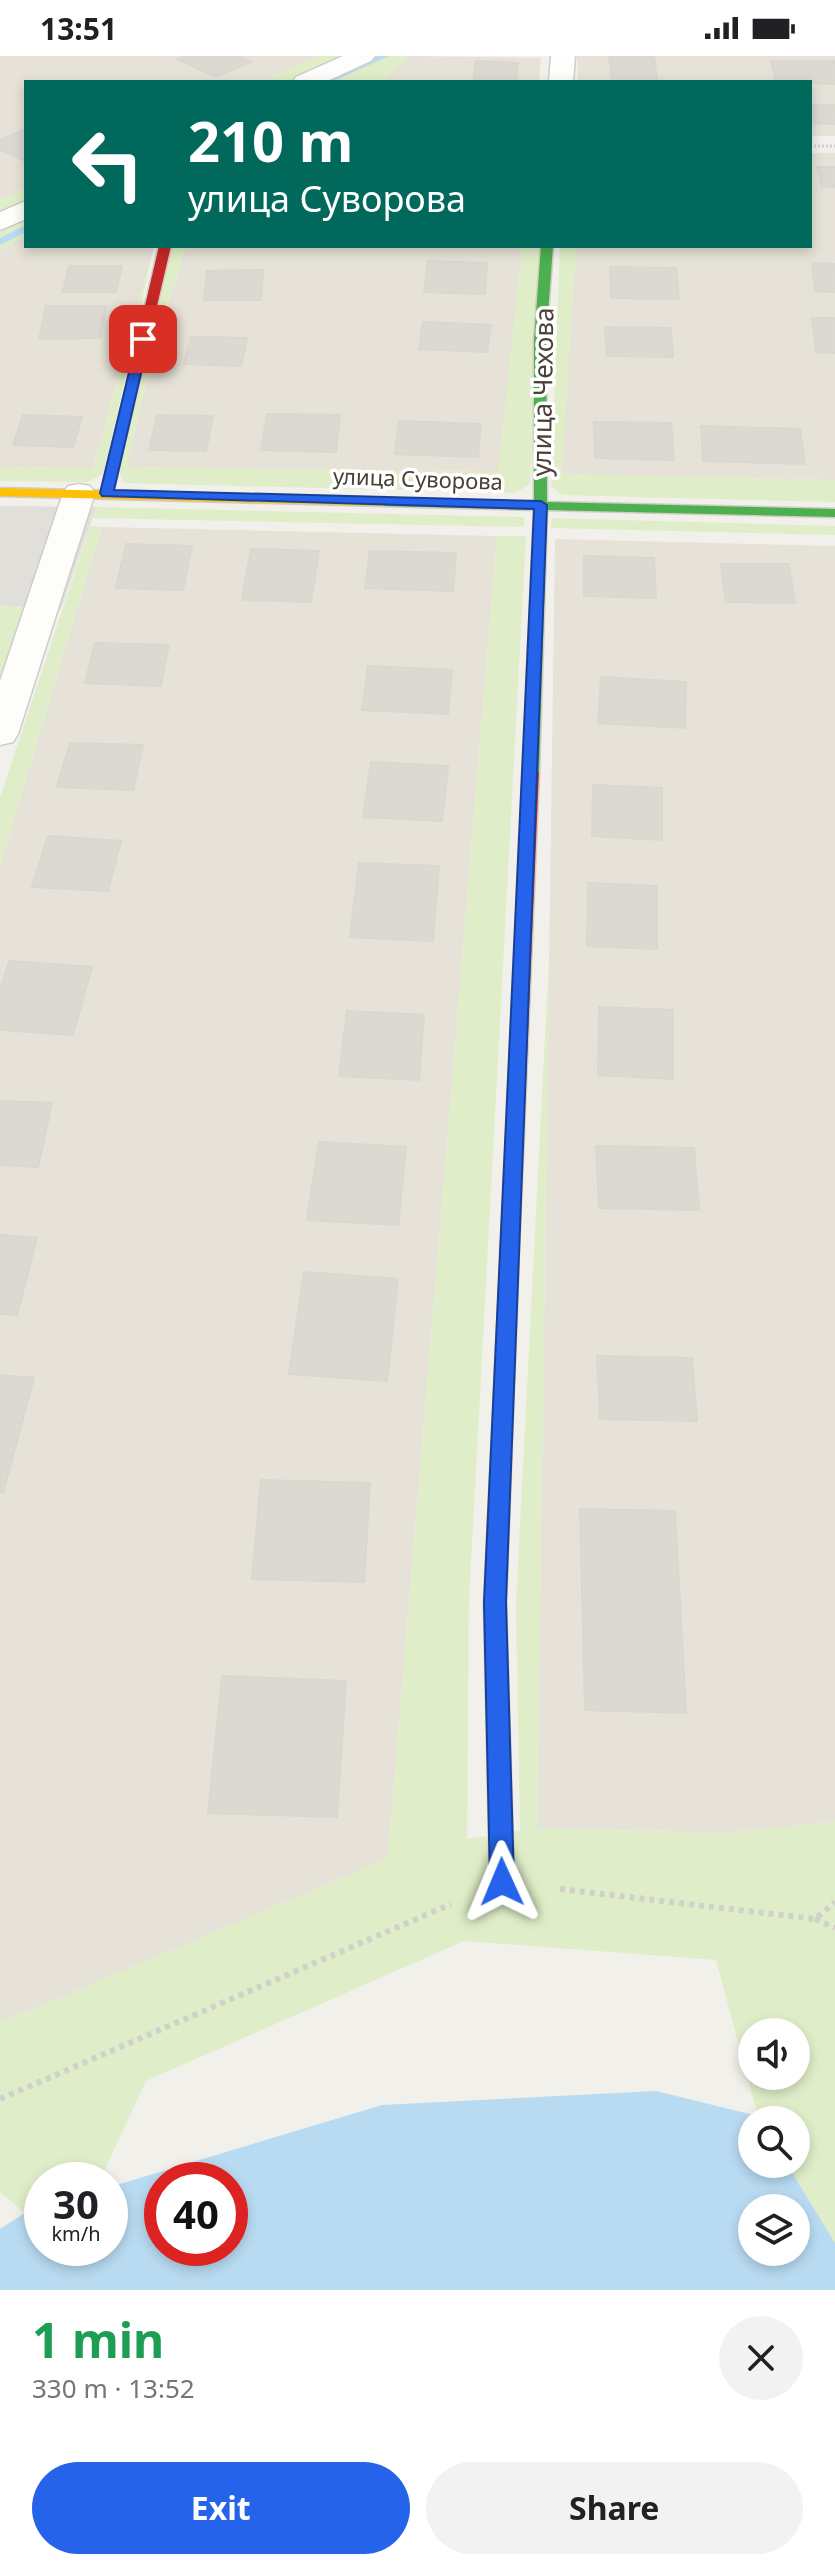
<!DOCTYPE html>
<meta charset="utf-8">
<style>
:root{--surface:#fff;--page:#f2f2f2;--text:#202124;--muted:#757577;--accent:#2563eb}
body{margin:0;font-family:"Noto Sans",sans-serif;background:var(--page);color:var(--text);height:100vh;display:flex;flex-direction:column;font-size:30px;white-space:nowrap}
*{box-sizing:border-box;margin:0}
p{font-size:26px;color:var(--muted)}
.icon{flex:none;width:44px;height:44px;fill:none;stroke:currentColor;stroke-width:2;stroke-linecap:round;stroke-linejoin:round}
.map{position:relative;height:2234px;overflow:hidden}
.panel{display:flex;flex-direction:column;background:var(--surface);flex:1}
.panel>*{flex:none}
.banner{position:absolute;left:24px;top:24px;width:788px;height:168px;border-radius:0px;box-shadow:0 4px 12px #0003;background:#00695c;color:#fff;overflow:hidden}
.tools{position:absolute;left:738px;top:1962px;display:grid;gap:16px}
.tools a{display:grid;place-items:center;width:72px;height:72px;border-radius:50%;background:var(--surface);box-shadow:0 4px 12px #0003;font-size:40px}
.speed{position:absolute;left:24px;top:2106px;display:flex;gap:16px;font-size:40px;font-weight:700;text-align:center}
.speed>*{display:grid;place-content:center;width:104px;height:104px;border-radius:50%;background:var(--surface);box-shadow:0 4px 12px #0003;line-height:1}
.speed small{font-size:20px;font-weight:400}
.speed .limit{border:12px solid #d22;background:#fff;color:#111}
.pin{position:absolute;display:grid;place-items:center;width:68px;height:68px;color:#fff;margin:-34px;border-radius:16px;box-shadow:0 4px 12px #0006}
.me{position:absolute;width:88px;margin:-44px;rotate:359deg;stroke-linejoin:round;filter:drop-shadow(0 0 6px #0008)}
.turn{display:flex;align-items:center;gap:28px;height:168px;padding:0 32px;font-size:36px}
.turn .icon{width:104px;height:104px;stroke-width:2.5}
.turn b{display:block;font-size:56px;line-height:68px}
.round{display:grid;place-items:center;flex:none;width:84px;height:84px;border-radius:42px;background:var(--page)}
.headline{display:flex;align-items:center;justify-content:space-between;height:136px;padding:0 32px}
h1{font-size:48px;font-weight:700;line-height:60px;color:#1e9e55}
.cta{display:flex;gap:16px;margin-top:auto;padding:16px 32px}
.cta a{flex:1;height:92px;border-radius:48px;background:var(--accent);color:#fff;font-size:32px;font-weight:700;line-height:92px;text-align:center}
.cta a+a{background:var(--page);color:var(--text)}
.status{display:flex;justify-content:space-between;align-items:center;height:56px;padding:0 40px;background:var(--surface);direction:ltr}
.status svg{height:22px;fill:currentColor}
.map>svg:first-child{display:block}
.residential{fill:#e6e2d7}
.green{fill:#dfeec8;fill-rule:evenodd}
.parking{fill:#e1dfda}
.water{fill:#b8dbf2;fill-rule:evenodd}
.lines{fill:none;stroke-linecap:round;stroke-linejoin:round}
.stream{fill:#b8dbf2;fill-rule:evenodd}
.building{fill:#dcd9d3;stroke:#dad7d0;stroke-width:2}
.street-casing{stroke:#d0cdc8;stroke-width:3}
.fast-casing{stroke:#d2cdc1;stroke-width:3}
.slow-casing{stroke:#d2cdc1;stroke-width:3}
.jam-casing{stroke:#d2cdc1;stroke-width:3}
.path-far1{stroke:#d2d0ca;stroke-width:3;stroke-dasharray:2 2;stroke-linecap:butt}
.path{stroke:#d2d0ca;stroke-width:6;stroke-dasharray:5 5;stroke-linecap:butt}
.street{fill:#fdfdfc;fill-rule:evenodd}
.fast{fill:#4caf50;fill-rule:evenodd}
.slow{fill:#ffc107;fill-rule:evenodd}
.jam{fill:#c62828;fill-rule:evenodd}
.route{fill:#2563eb;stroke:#184099;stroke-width:2}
.labels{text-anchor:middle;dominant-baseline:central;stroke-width:7;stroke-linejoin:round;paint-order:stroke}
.far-street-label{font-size:22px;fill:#494135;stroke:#fff}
.street-label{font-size:26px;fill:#494135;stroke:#fff}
</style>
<div class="status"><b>13:51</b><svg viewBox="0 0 49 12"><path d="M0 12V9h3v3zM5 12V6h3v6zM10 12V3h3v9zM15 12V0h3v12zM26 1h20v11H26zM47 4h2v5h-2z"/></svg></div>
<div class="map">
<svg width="835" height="2234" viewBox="0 0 835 2234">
<rect width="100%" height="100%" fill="#f2f0ea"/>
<!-- residential -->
<path class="residential" d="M 0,0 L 319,0 L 260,26 L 26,26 L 26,132 L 0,144 Z
M 410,0 L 541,2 L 539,26 L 382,26 Z
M 577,0 L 835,0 L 835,80 L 810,80 L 810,26 L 578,26 Z
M 810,97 L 835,97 L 835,424 L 561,418 L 576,190 L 810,190 Z
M 26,179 L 26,190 L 154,190 L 93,412 L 0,411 L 0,195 Z
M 186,190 L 522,190 L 499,416 L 127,411 L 149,313 Z
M 102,471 L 497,480 L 388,1802 L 53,1945 L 0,1965 L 0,809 Z
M 555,483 L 835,490 L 835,1766 L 723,1777 L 537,1772 Z"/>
<!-- green -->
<path class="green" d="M 319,0 L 354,0 L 296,26 L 260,26 Z
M 374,0 L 410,0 L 382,26 L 316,26 Z
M 26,132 L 26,179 L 0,195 L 0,144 Z
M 154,190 L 104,417 L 88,426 L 0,425 L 0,411 L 93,412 Z
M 171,190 L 186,190 L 149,313 L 127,411 L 498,416 L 522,190 L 543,190 L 530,428 L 515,437 L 124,427 L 119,416 Z
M 560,190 L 576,190 L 562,418 L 835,424 L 835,446 L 562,439 L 551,430 Z
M 96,451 L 524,461 L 524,471 L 92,462 Z
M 552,462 L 835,470 L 835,479 L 551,472 Z
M 90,470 L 102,471 L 0,809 L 0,742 Z
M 497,480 L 526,480 L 469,1544 L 467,1783 L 520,1775 L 516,1548 L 549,901 L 537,1772 L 723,1777 L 835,1766 L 835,2187 L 787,2108 L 796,2108 L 796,2064 L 760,2064 L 758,2060 L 716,1904 L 464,1885 L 146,2025 L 100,2124 L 42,2124 L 42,2152 L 25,2157 L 0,2136 L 0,1965 L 53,1945 L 388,1802 ZM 752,1976 L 796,1976 L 796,2020 L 752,2020 Z
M 0,550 L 30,552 L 0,640 Z"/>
<!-- parking -->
<path class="parking" d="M 0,450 L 96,451 L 61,553 L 0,550 Z"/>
<!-- water -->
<path class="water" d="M 656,2035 L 758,2060 L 760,2064 L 752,2064 L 752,2108 L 787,2108 L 835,2187 L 835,2234 L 0,2234 L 0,2173 L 25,2157 L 42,2152 L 42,2192 L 110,2192 L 110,2131 L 382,2049 ZM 162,2124 L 230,2124 L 230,2192 L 162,2192 ZM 752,2152 L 796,2152 L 796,2196 L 752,2196 Z"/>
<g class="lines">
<!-- stream -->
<path class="stream" d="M 376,0 L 389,0 L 332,26 L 319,26 Z
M 26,169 L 26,176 L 0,189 L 0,182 Z"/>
</g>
<!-- building -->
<path class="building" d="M 185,0 L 238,0 L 251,6 L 216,21 L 177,3 Z
M 609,0 L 654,1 L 657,23 L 612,22 Z
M 476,5 L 518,7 L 516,26 L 473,26 Z
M 771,5 L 835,5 L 835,28 L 776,26 Z
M 810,49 L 835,49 L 835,68 L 810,67 Z
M 23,74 L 26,75 L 25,105 L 0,94 L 0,84 Z
M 817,111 L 835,111 L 835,131 L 822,131 Z
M 428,205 L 487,207 L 485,238 L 424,236 Z
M 812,207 L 835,208 L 835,236 L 815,235 Z
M 69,210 L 122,210 L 116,236 L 63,236 Z
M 610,211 L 676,212 L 679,243 L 611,242 Z
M 263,214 L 261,244 L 204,244 L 207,215 Z
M 46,250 L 106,250 L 100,282 L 39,283 Z
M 812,262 L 835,262 L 835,297 L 816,296 Z
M 423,266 L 491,269 L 487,296 L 419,293 Z
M 605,271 L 671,272 L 673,301 L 607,300 Z
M 191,281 L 247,282 L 241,310 L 184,308 Z
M 267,358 L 340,359 L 336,396 L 261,394 Z
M 23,359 L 82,361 L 73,391 L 13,389 Z
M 157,359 L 213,360 L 206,395 L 149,394 Z
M 399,365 L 481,368 L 478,401 L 395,398 Z
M 594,366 L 671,367 L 674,404 L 595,402 Z
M 701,370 L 800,373 L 805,408 L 703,405 Z
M 126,488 L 192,490 L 183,534 L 116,532 Z
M 251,493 L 319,495 L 311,546 L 242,544 Z
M 370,495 L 456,497 L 453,535 L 365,532 Z
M 584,500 L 654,502 L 656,542 L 584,540 Z
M 721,508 L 789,508 L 795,547 L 726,546 Z
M 95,587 L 169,589 L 161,630 L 85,627 Z
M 368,610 L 452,614 L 448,658 L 362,654 Z
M 601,621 L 686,626 L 685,672 L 598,667 Z
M 70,687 L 143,689 L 133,734 L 57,731 Z
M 371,706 L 448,710 L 442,765 L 363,761 Z
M 593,729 L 662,732 L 662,784 L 592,780 Z
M 48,780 L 121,785 L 108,835 L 32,831 Z
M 359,807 L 439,810 L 433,885 L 350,881 Z
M 588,827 L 657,830 L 657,893 L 587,890 Z
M 9,905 L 92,911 L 73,979 L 0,974 L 0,935 Z
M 599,951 L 673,954 L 673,1023 L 598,1019 Z
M 347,955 L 424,959 L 419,1024 L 339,1020 Z
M 0,1045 L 52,1047 L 38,1111 L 0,1109 Z
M 319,1086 L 406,1091 L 398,1169 L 307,1164 Z
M 596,1090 L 694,1092 L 699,1154 L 599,1152 Z
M 0,1179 L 37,1182 L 17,1259 L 0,1258 Z
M 304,1216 L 398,1223 L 387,1325 L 289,1318 Z
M 597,1300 L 692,1302 L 697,1365 L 600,1363 Z
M 0,1319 L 34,1322 L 3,1437 L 0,1436 Z
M 261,1424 L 370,1427 L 364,1526 L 252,1523 Z
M 580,1453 L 675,1455 L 686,1657 L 585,1654 Z
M 222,1620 L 346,1625 L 337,1761 L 208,1757 Z"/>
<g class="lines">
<defs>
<path id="street" d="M 343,0 L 375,0 L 371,5 L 325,26 L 293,26 L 296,21 Z
M 551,0 L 575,0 L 573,26 L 549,26 Z
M 26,145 L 26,163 L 0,174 L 0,156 Z
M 79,428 L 90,430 L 95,437 L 18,678 L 13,686 L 0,689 L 0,625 L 63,437 L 68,430 Z"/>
<path id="fast" d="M 541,190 L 553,190 L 546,285 L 547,446 L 835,453 L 835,461 L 547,454 L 539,716 L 531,721 L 523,716 L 534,454 L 384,450 L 377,446 L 384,442 L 534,446 L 534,285 Z"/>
<path id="slow" d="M 0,432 L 384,442 L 391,446 L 384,450 L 0,440 Z
M 510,1186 L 517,1188 L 519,1193 L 506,1546 L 514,1826 L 510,1834 L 502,1838 L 494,1834 L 490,1826 L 484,1546 L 501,1193 L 503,1188 Z"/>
<path id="jam" d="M 159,190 L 171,190 L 113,437 L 107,441 L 101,437 Z
M 531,711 L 539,716 L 519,1193 L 517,1198 L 503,1198 L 501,1193 L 523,716 Z"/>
</defs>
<!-- street casing -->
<use href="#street" class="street-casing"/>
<!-- fast casing -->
<use href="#fast" class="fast-casing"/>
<!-- slow casing -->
<use href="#slow" class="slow-casing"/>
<!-- jam casing -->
<use href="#jam" class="jam-casing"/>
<!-- path-far1 -->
<path class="path-far1" d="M 810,90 L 835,90"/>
<!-- path -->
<path class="path" d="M 560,1833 L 815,1863 L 835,1846
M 815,1863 L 835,1872
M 0,2043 L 451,1848"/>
<!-- street -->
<use href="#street" class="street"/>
<!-- fast -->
<use href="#fast" class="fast"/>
<!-- slow -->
<use href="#slow" class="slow"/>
<!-- jam -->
<use href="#jam" class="jam"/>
</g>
<!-- route -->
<path class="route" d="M 143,279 L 149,283 L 114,434 L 541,445 L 547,449 L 506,1546 L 514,1826 L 510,1834 L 502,1838 L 494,1834 L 490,1826 L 484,1546 L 534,453 L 102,440 L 100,437 L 137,283 Z"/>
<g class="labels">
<!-- far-street labels -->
<g class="far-street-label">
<text transform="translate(418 422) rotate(2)">улица Суворова</text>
</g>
<!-- street labels -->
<g class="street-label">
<text transform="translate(542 336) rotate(-89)">улица Чехова</text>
</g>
</g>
</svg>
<div class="tools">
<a><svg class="icon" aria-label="sound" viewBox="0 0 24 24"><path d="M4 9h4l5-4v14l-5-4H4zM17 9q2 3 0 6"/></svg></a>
<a><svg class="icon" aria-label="search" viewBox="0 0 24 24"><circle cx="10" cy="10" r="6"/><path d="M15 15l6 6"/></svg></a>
<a><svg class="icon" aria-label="layers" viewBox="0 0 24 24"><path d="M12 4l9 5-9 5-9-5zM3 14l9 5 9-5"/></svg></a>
</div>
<div class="speed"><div>30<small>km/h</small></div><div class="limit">40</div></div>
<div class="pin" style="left:143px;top:283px;background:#d93025"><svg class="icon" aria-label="arrive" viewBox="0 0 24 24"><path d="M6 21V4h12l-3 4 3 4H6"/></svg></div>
<svg class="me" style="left:502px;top:1826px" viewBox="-20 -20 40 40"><path d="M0-17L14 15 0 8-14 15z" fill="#2563eb" stroke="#fff" stroke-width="4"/></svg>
<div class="banner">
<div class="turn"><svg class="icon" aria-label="left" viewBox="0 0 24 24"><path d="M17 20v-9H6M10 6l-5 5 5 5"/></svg><div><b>210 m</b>улица Суворова</div></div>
</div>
</div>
<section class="panel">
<div class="headline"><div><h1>1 min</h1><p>330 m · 13:52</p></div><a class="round"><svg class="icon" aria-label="close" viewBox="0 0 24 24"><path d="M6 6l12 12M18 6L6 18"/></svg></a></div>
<div class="cta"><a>Exit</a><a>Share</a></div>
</section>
